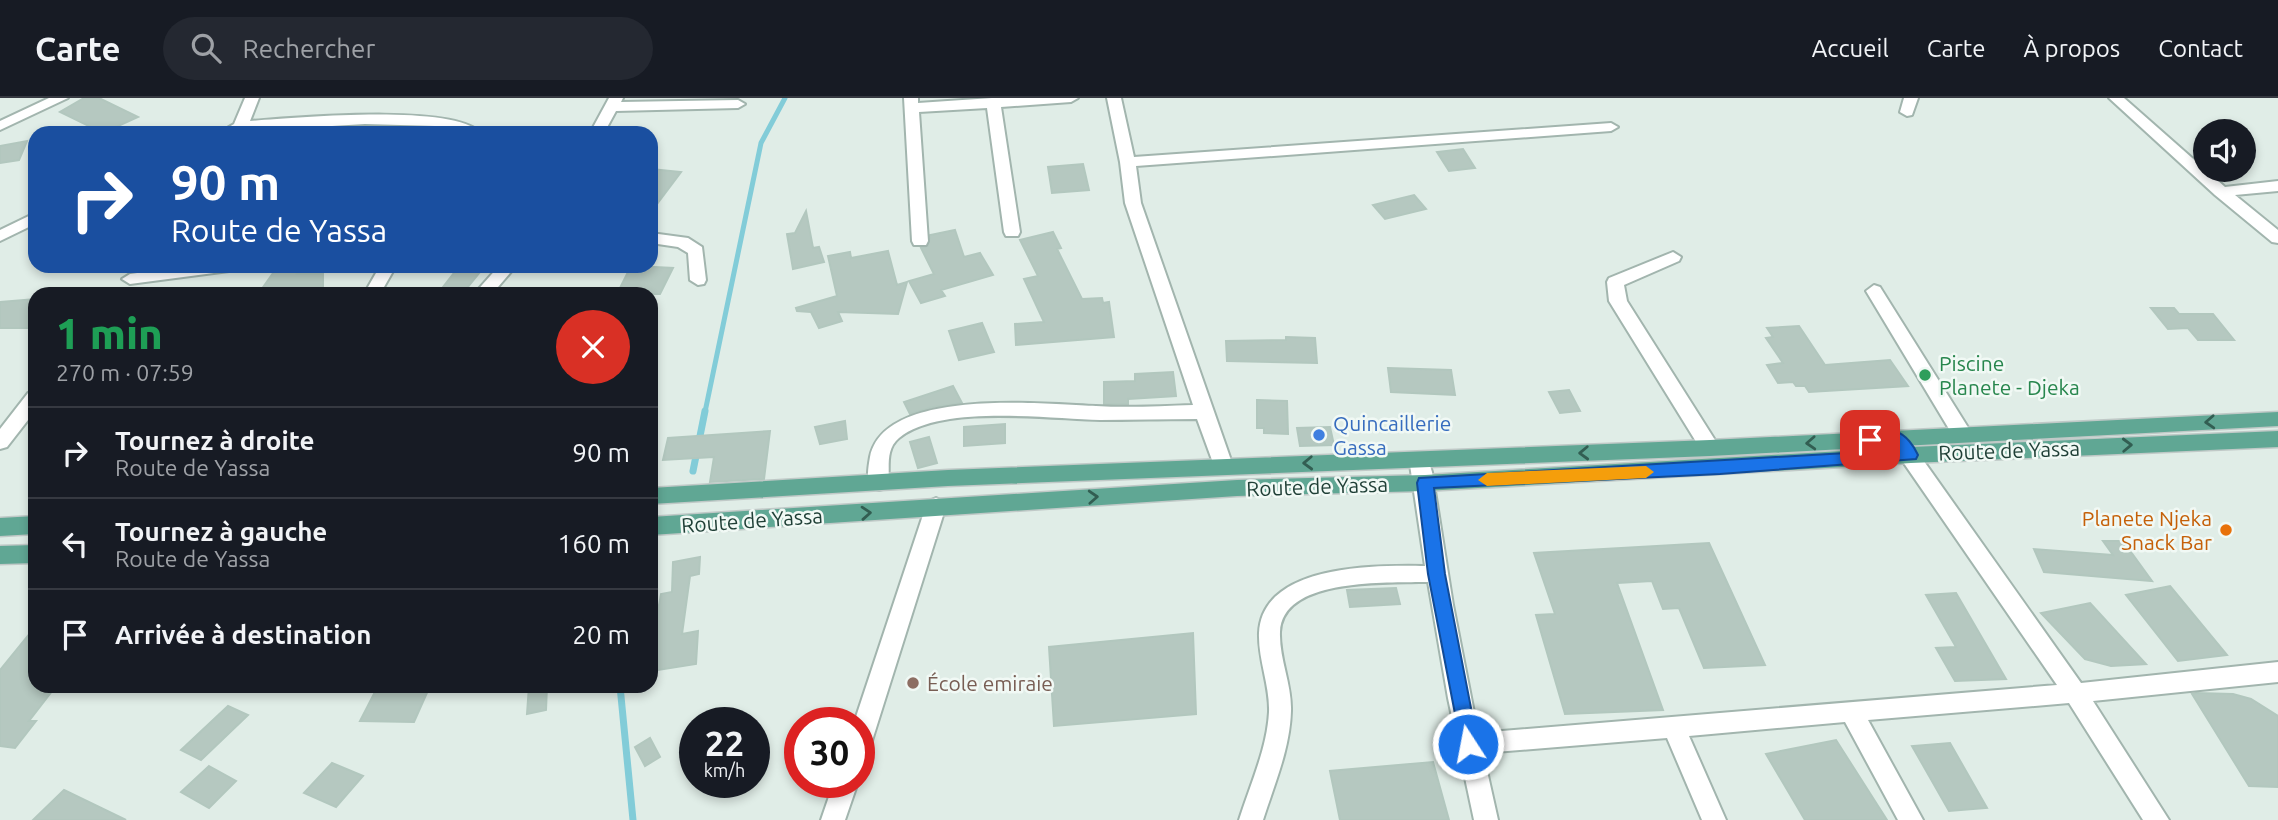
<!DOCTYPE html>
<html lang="fr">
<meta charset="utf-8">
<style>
:root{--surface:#171b24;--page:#242831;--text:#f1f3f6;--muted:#9ea1a6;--line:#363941}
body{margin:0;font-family:Ubuntu,sans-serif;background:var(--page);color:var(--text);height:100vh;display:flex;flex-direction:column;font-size:26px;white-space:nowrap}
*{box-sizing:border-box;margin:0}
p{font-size:23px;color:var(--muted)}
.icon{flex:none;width:38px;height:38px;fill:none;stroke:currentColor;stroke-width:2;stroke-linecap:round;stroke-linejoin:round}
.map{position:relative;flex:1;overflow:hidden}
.panel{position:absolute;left:28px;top:189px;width:630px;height:406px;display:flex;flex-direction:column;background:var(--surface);border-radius:21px;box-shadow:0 4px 10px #0003}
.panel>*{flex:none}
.top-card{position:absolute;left:28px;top:28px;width:630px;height:147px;border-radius:21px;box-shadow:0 4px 10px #0003;background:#1a4fa0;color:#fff;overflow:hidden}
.buttons{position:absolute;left:2193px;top:21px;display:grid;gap:14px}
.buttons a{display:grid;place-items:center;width:63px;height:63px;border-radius:50%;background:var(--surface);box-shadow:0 4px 10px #0003;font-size:35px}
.speed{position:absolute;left:679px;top:609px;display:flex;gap:14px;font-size:35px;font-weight:700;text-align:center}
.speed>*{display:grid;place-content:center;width:91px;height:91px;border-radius:50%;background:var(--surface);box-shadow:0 4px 10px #0003;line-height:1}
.speed small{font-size:18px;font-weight:400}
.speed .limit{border:10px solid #d22;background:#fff;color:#111}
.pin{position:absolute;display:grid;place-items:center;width:60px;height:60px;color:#fff;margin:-30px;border-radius:14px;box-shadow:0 4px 10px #0006}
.me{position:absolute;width:77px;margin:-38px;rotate:349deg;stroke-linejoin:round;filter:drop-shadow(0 0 5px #0008)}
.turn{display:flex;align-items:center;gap:24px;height:147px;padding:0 28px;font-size:32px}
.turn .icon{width:91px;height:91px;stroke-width:2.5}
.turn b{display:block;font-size:49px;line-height:60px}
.round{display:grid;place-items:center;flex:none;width:74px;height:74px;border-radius:37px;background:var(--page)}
.headline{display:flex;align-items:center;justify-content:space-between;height:119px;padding:0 28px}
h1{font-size:42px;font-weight:800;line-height:52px;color:#1e9e55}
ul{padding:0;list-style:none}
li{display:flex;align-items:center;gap:21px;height:91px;padding:0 28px;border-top:2px solid var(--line)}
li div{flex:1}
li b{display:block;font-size:26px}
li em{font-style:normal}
header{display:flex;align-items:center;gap:42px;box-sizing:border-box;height:98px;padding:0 35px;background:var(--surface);border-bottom:2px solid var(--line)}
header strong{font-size:33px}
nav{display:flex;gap:38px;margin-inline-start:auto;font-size:24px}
.search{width:490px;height:63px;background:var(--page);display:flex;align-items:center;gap:18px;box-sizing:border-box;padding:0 24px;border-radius:38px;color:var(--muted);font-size:26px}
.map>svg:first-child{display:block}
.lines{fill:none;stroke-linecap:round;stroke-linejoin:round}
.stream-far1{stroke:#82ccd8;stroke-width:5}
.stream{stroke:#82ccd8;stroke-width:7}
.building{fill:#b5c8c0;stroke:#b2c7be;stroke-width:2}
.street-casing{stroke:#a2b5ae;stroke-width:4}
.primary-casing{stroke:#c0c9c7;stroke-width:3}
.street{fill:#fff;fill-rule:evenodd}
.primary{fill:#60a794;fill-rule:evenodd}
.oneway{stroke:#325e52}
.route{fill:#1a73e8;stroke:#114b97;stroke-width:2}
.slow{fill:#f59e0b}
.leisure-dot{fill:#2e9e5b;stroke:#f1f9f5;stroke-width:2.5}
.shop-dot{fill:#3f7fe0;stroke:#f1f9f5;stroke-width:2.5}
.food-dot{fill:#e8710a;stroke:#f1f9f5;stroke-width:2.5}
.education-dot{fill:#8d6e63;stroke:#f1f9f5;stroke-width:2.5}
.labels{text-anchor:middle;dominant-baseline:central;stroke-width:5;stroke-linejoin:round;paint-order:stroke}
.leisure-label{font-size:21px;fill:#27864d;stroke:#f1f9f5;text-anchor:start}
.shop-label{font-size:21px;fill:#366cbe;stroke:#f1f9f5;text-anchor:start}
.street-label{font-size:21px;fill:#1f3f36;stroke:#f1f9f5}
.food-label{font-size:21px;fill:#c56008;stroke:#f1f9f5;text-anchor:end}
.education-label{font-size:21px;fill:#785e54;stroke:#f1f9f5;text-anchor:start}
</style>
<header>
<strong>Carte</strong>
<div class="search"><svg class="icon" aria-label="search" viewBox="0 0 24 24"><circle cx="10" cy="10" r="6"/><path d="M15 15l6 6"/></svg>Rechercher</div>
<nav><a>Accueil</a><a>Carte</a><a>À propos</a><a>Contact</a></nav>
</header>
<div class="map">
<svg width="2278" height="722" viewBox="0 0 2278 722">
<rect width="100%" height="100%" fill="#e0ede7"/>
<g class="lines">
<!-- stream-far1 -->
<path class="stream-far1" d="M 705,314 L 761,45 L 785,0"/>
<!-- stream -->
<path class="stream" d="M 693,373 L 705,313
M 620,588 L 633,722"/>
</g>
<!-- building -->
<path class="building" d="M 84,0 L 99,0 L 138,19 L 103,35 L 60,14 Z
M 27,43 L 19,62 L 0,65 L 0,48 Z
M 1463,51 L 1475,70 L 1449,73 L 1437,54 Z
M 1083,66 L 1089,92 L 1052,95 L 1048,69 Z
M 651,71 L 681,74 L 651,114 Z
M 1414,97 L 1426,111 L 1385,121 L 1373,107 Z
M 806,113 L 813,150 L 819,149 L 824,164 L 793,171 L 787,136 L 795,135 Z
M 955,132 L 964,159 L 980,155 L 993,177 L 941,192 L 945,198 L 921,205 L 909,183 L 934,176 L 921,150 L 928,148 L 930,137 Z
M 1053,134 L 1061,150 L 1057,151 L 1082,201 L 1102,200 L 1103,205 L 1109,204 L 1114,239 L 1016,247 L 1015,226 L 1044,224 L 1024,181 L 1038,178 L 1020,142 Z
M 888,153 L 897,187 L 907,184 L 898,216 L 838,214 L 842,223 L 819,230 L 811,214 L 797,213 L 796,210 L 837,198 L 828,158 L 850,154 L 851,160 Z
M 278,168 L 302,168 L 297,176 L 323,176 L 323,192 L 287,191 L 284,195 L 259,195 Z
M 631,168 L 634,168 L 673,170 L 660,196 L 617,196 Z
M 457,171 L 480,174 L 463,195 L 440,193 Z
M 35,201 L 35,230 L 0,230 L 0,204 Z
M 2151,210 L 2174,210 L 2179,216 L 2213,216 L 2234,242 L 2198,242 L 2188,230 L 2168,231 Z
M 982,225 L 994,254 L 959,262 L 949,233 Z
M 1799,228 L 1825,267 L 1890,262 L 1908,288 L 1809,294 L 1805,288 L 1796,288 L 1793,284 L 1778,285 L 1767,267 L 1783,265 L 1766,240 L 1773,239 L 1767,230 Z
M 1286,239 L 1315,240 L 1317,265 L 1227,263 L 1226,243 L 1286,242 Z
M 1388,270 L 1451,272 L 1455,297 L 1391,294 Z
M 1173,274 L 1176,298 L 1128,301 L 1128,306 L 1104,306 L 1104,284 L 1135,283 L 1135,276 Z
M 953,288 L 962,305 L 933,309 L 910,316 L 904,304 Z
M 1569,292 L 1580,313 L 1560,315 L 1549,294 Z
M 1257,302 L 1287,303 L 1288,336 L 1264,335 L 1264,330 L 1257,330 Z
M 845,323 L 847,341 L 820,346 L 815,329 Z
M 1005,326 L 1005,345 L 964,348 L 964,329 Z
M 1330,329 L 1334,347 L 1300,348 L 1297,330 Z
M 770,333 L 764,381 L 710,384 L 714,359 L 663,362 L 668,340 Z
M 929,339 L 937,365 L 918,370 L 910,344 Z
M 2103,443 L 2123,443 L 2152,483 L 2044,474 L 2034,451 L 2113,457 Z
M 1709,445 L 1765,567 L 1704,570 L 1679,510 L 1663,511 L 1652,483 L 1617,485 L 1663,612 L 1565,616 L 1536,517 L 1555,516 L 1534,455 Z
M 700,459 L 699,476 L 690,478 L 682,536 L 698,533 L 696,566 L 651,573 L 653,540 L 661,496 L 672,494 L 673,464 Z
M 2170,488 L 2227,557 L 2178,563 L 2126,497 Z
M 1396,490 L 1400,506 L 1350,509 L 1347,492 Z
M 1956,495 L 2006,581 L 1955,583 L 1936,550 L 1956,549 L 1926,497 Z
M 2090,505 L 2146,566 L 2111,568 L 2085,561 L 2041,515 Z
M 35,529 L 35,588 L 56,588 L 29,623 L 36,623 L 15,650 L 0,648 L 0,572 Z
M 1193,535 L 1196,616 L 1054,628 L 1049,549 Z
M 378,588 L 430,588 L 414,624 L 360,623 Z
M 529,588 L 547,588 L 546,612 L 527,616 Z
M 2196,595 L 2233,596 L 2251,601 L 2278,618 L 2278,689 L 2249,688 L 2192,596 Z
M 228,608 L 248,617 L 201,662 L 181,652 Z
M 650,640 L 660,659 L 645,668 L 635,649 Z
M 1836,642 L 1887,722 L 1805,722 L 1766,656 Z
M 1950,645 L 1987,710 L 1949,713 L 1912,648 Z
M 1433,664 L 1449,722 L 1340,722 L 1330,673 Z
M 332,665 L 363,678 L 336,709 L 304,695 Z
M 209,668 L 236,683 L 209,710 L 181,694 Z
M 64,692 L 126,722 L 33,722 Z"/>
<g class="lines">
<defs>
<path id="street" d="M 49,0 L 68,0 L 0,32 L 0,23 Z
M 245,0 L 259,0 L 250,23 C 294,20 453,5 481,35 L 463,35 L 435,28 L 365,26 L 219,35 L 234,26 Z
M 609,0 L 623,0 L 621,4 L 738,2 L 745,6 L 738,10 L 616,13 L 604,35 L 590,35 Z
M 904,0 L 918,0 L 918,5 L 992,0 L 1078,0 L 1071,4 L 1001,9 L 1020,134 L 1018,138 L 1006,138 L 1004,134 L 987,10 L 919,14 L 928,143 L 926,147 L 914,147 L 912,143 Z
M 1107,0 L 1121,0 L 1134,59 L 1611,25 L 1618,29 L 1611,33 L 1136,68 L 1141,105 L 1233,368 L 1230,373 L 1223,375 L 1216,373 L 1197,321 C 1165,321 1133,322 1100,322 C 1049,321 941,306 899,340 C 882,354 893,377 886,390 L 879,392 L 872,390 C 866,380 868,371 870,359 C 884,289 1043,306 1096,308 C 1128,310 1161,308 1193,307 L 1125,105 L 1120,64 Z
M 1904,0 L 1918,0 L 1912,17 L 1907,18 L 1900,14 Z
M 2109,0 L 2124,0 L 2225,89 L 2278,83 L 2278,93 L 2235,97 L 2278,132 L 2278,145 L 2272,144 L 2215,97 Z
M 35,115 L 35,126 L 0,143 L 0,132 Z
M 651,135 L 688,140 L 702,149 L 706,182 L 704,186 L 698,187 L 690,182 L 688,155 L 678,149 L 651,145 Z
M 1673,154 L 1681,159 L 1679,163 L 1624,187 L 1627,203 L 1720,350 L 1717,355 L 1703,355 L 1609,203 L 1607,184 L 1609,180 Z
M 188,168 L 237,168 L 229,173 L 130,186 L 122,181 L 130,176 Z
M 380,168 L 396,168 L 380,196 L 364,196 Z
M 499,168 L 516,168 L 492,196 L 474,196 Z
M 1874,187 L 1880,189 L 1969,331 L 1971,336 L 1969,341 L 1955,341 L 1866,193 Z
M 35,293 L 35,313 L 7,349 L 0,351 L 0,331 L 28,295 Z
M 1897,333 L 1904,335 L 2081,585 L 2278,564 L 2278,584 L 2093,603 L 2169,722 L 2143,722 L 2069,605 L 1868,622 L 1923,722 L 1898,722 L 1845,624 L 1689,638 L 1726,722 L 1702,722 L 1667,640 L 1483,655 L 1498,722 L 1474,722 L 1448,600 L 1428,484 L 1419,484 C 1381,485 1282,481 1280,534 C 1279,561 1292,586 1291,613 C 1290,651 1274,687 1263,722 L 1239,722 C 1250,687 1267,651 1269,614 C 1270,587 1258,562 1259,535 C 1262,466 1376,467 1425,468 L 1409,360 L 1412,355 L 1426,355 L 1432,374 L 1453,507 L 1478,635 L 2057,587 L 1890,345 L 1888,340 L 1890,335 Z
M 936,400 L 943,403 L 946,408 L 871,646 L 867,653 L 859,656 L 859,625 L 854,625 L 926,408 L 929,403 Z
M 834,684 L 858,684 L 845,722 L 821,722 Z"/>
<path id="primary" d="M 2278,314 L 2278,328 L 1710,358 L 948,388 L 651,406 L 651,390 L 948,372 L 1710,342 Z
M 2278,333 L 2278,349 L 1911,365 L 1425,393 L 1237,398 L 651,437 L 651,419 L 1237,382 L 1425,377 L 1911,349 Z
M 35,418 L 35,436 L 0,438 L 0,420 Z
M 35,447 L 35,465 L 0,466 L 0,448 Z"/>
</defs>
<!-- street casing -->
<use href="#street" class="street-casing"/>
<!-- primary casing -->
<use href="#primary" class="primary-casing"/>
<!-- street -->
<use href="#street" class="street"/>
<!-- primary -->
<use href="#primary" class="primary"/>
</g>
<!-- one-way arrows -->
<defs><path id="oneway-chevron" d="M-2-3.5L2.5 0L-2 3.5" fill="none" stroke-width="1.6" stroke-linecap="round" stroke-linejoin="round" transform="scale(1.75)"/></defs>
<g class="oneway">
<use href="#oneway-chevron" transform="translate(2210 324) rotate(177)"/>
<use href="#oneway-chevron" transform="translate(1811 345) rotate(177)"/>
<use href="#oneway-chevron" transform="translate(2127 347) rotate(-2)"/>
<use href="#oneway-chevron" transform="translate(1584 355) rotate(178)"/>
<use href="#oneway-chevron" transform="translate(1308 365) rotate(178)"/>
<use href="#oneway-chevron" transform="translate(1093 399) rotate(-3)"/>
<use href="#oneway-chevron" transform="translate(866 415) rotate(-4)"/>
</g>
<!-- route -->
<path class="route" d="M 1897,334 C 1906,337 1914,348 1918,357 L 1916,361 L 1720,376 L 1434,390 L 1445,476 L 1478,646 L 1475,652 L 1468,655 L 1462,652 L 1428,476 L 1417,385 L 1419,380 L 1897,352 L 1893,346 L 1870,347 L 1862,342 L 1870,336 Z"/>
<!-- slow -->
<path class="slow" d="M 1646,368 L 1654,374 L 1646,380 L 1487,388 L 1478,382 L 1487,375 Z"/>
<!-- markers -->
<circle class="leisure-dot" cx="1925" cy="277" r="7"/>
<circle class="shop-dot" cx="1319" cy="337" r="7"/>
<circle class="food-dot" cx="2226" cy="432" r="7"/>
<circle class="education-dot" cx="913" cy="585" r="7"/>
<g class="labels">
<!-- leisure labels -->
<g class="leisure-label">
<text x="1939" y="265">Piscine<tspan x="1939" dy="24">Planete - Djeka</tspan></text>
</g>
<!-- shop labels -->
<g class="shop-label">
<text x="1333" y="325">Quincaillerie<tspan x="1333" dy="24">Gassa</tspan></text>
</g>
<!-- street labels -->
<g class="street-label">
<text transform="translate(2009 352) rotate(-2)">Route de Yassa</text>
<text transform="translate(1317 388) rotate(-2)">Route de Yassa</text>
<text transform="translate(752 422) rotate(-4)">Route de Yassa</text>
</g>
<!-- food labels -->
<g class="food-label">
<text x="2212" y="420">Planete Njeka<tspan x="2212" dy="24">Snack Bar</tspan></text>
</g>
<!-- education labels -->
<g class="education-label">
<text x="927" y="585">École emiraie</text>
</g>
</g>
</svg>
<div class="buttons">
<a><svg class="icon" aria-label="sound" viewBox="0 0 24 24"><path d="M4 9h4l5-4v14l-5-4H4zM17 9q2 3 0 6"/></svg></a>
</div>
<div class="speed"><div>22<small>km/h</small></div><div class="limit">30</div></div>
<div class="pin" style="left:1870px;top:342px;background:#d93025"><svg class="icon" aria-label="arrive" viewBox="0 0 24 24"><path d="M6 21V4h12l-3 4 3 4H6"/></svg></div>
<svg class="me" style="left:1468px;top:646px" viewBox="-20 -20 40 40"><circle r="17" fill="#1a73e8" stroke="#fff" stroke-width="3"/><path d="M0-11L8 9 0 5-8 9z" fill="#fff"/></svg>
<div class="top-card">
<div class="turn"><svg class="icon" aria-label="right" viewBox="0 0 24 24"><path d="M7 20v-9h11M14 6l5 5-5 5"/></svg><div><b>90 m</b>Route de Yassa</div></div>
</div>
<section class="panel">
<div class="headline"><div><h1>1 min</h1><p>270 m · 07:59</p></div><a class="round" style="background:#d93025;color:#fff"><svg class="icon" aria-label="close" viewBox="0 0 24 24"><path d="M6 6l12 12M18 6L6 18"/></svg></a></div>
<ul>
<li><svg class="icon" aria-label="right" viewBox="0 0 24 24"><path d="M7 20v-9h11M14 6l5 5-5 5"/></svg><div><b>Tournez à droite</b><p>Route de Yassa</p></div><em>90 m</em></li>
<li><svg class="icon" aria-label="left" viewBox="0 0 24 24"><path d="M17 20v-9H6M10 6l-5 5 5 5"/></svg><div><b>Tournez à gauche</b><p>Route de Yassa</p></div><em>160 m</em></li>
<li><svg class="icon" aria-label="arrive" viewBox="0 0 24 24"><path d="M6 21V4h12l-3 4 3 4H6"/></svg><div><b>Arrivée à destination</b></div><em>20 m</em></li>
</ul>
</section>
</div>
